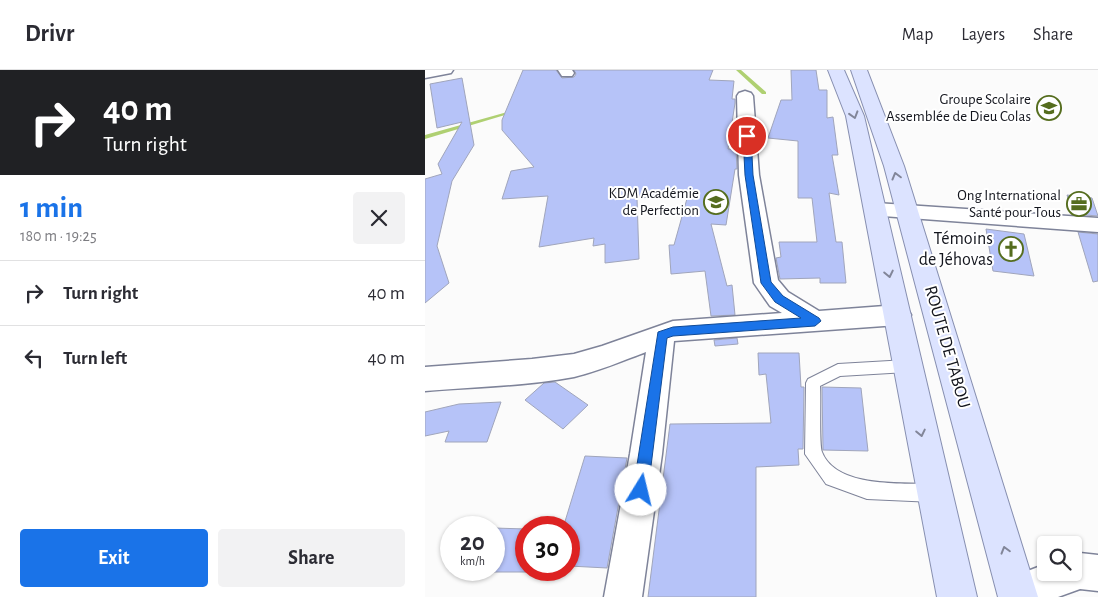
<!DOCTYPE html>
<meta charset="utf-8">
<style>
:root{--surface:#fff;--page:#f2f2f3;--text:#2b2b33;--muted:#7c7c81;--line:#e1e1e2;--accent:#1a73e8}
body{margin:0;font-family:"Alegreya Sans",sans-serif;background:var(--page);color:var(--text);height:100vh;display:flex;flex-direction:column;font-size:19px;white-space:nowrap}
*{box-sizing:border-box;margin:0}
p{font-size:16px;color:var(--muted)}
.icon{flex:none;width:28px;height:28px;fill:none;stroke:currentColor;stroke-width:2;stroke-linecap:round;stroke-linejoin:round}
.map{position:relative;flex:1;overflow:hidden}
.sheet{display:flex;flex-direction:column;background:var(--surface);width:425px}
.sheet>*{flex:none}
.hud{background:#202124;color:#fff;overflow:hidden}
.tools{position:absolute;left:612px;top:466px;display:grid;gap:10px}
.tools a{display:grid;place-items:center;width:45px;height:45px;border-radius:5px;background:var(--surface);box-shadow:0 1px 4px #0004;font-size:25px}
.speed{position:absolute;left:15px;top:446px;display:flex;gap:10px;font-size:25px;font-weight:700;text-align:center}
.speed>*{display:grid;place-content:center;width:65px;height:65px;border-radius:50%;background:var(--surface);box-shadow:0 1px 4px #0004;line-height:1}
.speed small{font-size:12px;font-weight:400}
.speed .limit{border:8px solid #d22;background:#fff;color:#111}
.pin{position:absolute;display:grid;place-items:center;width:42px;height:42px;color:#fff;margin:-21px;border:2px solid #fff;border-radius:50%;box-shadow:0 1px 5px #0007}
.me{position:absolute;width:55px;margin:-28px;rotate:9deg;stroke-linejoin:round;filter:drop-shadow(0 0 4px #0008)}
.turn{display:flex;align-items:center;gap:18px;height:105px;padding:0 20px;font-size:22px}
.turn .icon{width:65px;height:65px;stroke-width:2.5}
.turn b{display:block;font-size:35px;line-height:42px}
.round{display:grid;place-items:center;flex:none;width:52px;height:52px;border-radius:5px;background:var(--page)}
.overview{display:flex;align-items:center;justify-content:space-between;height:85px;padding:0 20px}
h1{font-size:30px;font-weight:700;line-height:38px;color:var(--accent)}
.button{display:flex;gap:10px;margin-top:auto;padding:10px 20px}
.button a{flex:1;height:58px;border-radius:5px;background:var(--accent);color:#fff;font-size:20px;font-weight:700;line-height:58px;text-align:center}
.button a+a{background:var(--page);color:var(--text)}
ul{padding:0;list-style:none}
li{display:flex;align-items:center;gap:15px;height:65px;padding:0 20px;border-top:1px solid var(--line)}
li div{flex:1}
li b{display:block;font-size:19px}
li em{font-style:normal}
header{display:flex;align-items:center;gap:30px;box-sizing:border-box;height:70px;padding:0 25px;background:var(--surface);border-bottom:1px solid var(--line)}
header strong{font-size:24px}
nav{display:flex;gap:28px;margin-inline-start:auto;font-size:18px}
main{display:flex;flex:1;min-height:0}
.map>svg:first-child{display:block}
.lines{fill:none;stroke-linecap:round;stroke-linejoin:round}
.stream{fill:#afd072;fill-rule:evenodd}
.building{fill:#b6c3f8;stroke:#a0a5bb}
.service-casing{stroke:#7e8399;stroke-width:2}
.minor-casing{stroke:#7e8399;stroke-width:3}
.primary-casing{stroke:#878fb0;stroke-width:2}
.service{fill:#fff;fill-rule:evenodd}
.minor{fill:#fff;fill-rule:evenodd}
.primary{fill:#dce3ff;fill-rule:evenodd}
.oneway{stroke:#828699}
.route{fill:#1a73e8;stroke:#114b97}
.labels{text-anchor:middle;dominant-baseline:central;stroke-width:4;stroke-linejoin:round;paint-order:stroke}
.far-poi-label{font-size:15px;fill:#13151d;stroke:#fff;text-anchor:end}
.poi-label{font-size:18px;fill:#13151d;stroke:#fff;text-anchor:end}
.street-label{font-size:18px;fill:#13151d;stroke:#fff}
</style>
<header>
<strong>Drivr</strong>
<nav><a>Map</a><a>Layers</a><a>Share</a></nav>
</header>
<main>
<section class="sheet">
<div class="hud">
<div class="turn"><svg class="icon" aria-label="right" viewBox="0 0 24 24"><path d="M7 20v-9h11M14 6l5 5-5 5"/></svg><div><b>40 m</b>Turn right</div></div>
</div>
<div class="overview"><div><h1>1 min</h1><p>180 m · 19:25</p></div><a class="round"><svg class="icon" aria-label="close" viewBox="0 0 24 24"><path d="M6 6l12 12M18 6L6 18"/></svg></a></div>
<ul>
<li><svg class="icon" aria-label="right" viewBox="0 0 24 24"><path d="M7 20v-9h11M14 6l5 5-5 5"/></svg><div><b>Turn right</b></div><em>40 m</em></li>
<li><svg class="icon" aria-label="left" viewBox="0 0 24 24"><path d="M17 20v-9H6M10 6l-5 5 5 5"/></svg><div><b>Turn left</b></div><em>40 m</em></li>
</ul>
<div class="button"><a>Exit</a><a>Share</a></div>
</section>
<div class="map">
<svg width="673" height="527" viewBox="0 0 673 527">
<rect width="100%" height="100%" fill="#fbfbfb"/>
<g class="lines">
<!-- stream -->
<path class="stream" d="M 311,0 L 316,0 L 341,22 L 341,24 L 337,24 Z
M 86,41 L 90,42 L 0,69 L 0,65 Z"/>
</g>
<!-- building -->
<path class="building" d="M 98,0 L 131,0 L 137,8 L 149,7 L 151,4 L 149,0 L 288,0 L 284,10 L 309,11 L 307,29 L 310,29 L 310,33 L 303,79 L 311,79 L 312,99 L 310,99 L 301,155 L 286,154 L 302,216 L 307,215 L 310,245 L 286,246 L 280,201 L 246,204 L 244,175 L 249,175 L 263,125 L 212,128 L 214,189 L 180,193 L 180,174 L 168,176 L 169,168 L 114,177 L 123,126 L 77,129 L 86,101 L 109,97 L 77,60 L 77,50 Z
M 366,0 L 391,0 L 394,20 L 402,20 L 402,48 L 408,47 L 413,85 L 407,85 L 414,125 L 404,123 L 411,172 L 417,172 L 421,213 L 395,213 L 395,208 L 355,209 L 351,188 L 356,187 L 354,172 L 392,172 L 387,128 L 373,128 L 373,71 L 343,68 L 356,30 L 367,30 Z
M 37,8 L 49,75 L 27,111 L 12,176 L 24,213 L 0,233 L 0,109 L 17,104 L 13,94 L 37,52 L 12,58 L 5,14 Z
M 642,125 L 667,128 L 673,146 L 648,144 Z
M 561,159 L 599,164 L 609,206 L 568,201 Z
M 653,162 L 673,164 L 673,211 L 668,212 Z
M 312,268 L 313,274 L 290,276 L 289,270 Z
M 333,283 L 374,283 L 376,317 L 379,317 L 378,379 L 373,379 L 374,395 L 331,397 L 331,527 L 223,527 L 245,354 L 346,353 L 341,304 L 334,305 Z
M 130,312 L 163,335 L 138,359 L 100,330 L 119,313 Z
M 397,317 L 436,318 L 443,381 L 398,380 Z
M 76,332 L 62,372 L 20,372 L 24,361 L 0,366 L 0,342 L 34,334 Z
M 160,386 L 202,388 L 182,498 L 144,496 L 144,458 L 138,458 Z
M 69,458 L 101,459 L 101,502 L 69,502 Z"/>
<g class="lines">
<defs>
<path id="service" d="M 482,290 L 487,292 L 489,296 L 487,300 L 482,302 L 415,306 L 395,316 C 396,328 394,375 397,382 C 411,418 477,413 509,414 L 515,417 L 518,423 L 515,429 L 509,432 L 442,429 L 401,414 L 380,384 L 381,313 L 383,309 L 413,294 Z"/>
<path id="minor" d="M 0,0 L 28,0 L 26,3 L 0,8 Z
M 133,0 L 147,0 L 149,3 L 147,6 L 137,6 Z
M 320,21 L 326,23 L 328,26 L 334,105 L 353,210 L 363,222 L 394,241 L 473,235 L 482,238 L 486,245 L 482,252 L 473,255 L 249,271 L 237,384 L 217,527 L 179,527 L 205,384 L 221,282 C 197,291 174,301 149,307 C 100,316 49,317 0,321 L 0,297 L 107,289 L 149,284 L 177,276 L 248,251 L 357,243 L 345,236 L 329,213 L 314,105 L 312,26 L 314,23 Z
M 451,133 L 673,148 L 673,162 L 444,145 L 441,140 L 444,135 Z
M 655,483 L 673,485 L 673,521 L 655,519 L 633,527 L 575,527 L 573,523 L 579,510 L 621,494 L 621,502 L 649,502 L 649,485 Z"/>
<path id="primary" d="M 403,0 L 419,0 L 439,46 L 552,527 L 512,527 L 421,46 Z
M 426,0 L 442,0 L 479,96 L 613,527 L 573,527 L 459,96 Z"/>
</defs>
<!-- service casing -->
<use href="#service" class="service-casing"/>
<!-- minor casing -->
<use href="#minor" class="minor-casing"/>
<!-- primary casing -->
<use href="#primary" class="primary-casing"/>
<!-- service -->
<use href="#service" class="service"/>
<!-- minor -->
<use href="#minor" class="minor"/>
<!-- primary -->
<use href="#primary" class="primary"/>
</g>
<!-- one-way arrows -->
<defs><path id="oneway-chevron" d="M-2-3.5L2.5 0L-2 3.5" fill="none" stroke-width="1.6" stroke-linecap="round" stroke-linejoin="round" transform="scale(1.25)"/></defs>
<g class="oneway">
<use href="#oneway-chevron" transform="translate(429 45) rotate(73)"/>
<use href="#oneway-chevron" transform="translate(471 106) rotate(-105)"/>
<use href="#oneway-chevron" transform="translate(464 204) rotate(78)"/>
<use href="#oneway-chevron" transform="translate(496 363) rotate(78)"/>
<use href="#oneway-chevron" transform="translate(580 480) rotate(-106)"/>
</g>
<!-- route -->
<path class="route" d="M 322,63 L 326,66 L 328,105 L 346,212 L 358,226 L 394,248 L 396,251 L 390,256 L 248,266 L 242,268 L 223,420 L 221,425 L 216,427 L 210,425 L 208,420 L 233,262 L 248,257 L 376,248 L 350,232 L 336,213 L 320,105 L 318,66 Z"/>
<!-- icons -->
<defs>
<symbol id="school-ring" viewBox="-11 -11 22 22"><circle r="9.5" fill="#fff" stroke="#556d1e" stroke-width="1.5"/><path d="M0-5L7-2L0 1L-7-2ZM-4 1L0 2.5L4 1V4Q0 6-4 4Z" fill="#556d1e"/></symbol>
<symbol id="office-ring" viewBox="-11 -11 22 22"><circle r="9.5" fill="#fff" stroke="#556d1e" stroke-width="1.5"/><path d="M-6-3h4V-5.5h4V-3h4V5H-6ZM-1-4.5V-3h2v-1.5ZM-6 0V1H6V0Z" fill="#556d1e"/></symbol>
<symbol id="church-ring" viewBox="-11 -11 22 22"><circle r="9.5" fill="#fff" stroke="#556d1e" stroke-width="1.5"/><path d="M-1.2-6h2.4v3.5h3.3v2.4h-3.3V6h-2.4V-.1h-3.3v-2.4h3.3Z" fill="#556d1e"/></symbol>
</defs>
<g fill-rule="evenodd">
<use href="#school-ring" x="610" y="24" width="28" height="28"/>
<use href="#school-ring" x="277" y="118" width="28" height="28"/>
<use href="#office-ring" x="640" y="120" width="28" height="28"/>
<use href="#church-ring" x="572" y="165" width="28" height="28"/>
</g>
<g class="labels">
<!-- far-poi labels -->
<g class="far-poi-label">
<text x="606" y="29">Groupe Scolaire<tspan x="606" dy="17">Assemblée de Dieu Colas</tspan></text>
<text x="274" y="123">KDM Académie<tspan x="274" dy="17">de Perfection</tspan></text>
<text x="636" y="125">Ong International<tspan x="636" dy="17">Santé pour Tous</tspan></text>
</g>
<!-- poi labels -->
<g class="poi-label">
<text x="568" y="169">Témoins<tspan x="568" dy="21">de Jéhovas</tspan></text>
</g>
<!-- street labels -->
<g class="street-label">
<text transform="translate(522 277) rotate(74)">ROUTE DE TABOU</text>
</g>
</g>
</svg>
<div class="tools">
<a><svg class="icon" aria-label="search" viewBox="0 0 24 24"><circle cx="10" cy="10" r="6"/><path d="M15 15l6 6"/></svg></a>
</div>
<div class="speed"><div>20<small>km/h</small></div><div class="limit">30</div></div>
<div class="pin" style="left:322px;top:66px;background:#d93025"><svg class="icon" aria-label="arrive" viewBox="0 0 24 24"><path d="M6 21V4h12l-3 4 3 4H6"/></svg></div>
<svg class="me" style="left:216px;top:420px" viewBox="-20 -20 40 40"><circle r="19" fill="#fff"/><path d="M0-13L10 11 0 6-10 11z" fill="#1a73e8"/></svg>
</div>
</main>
